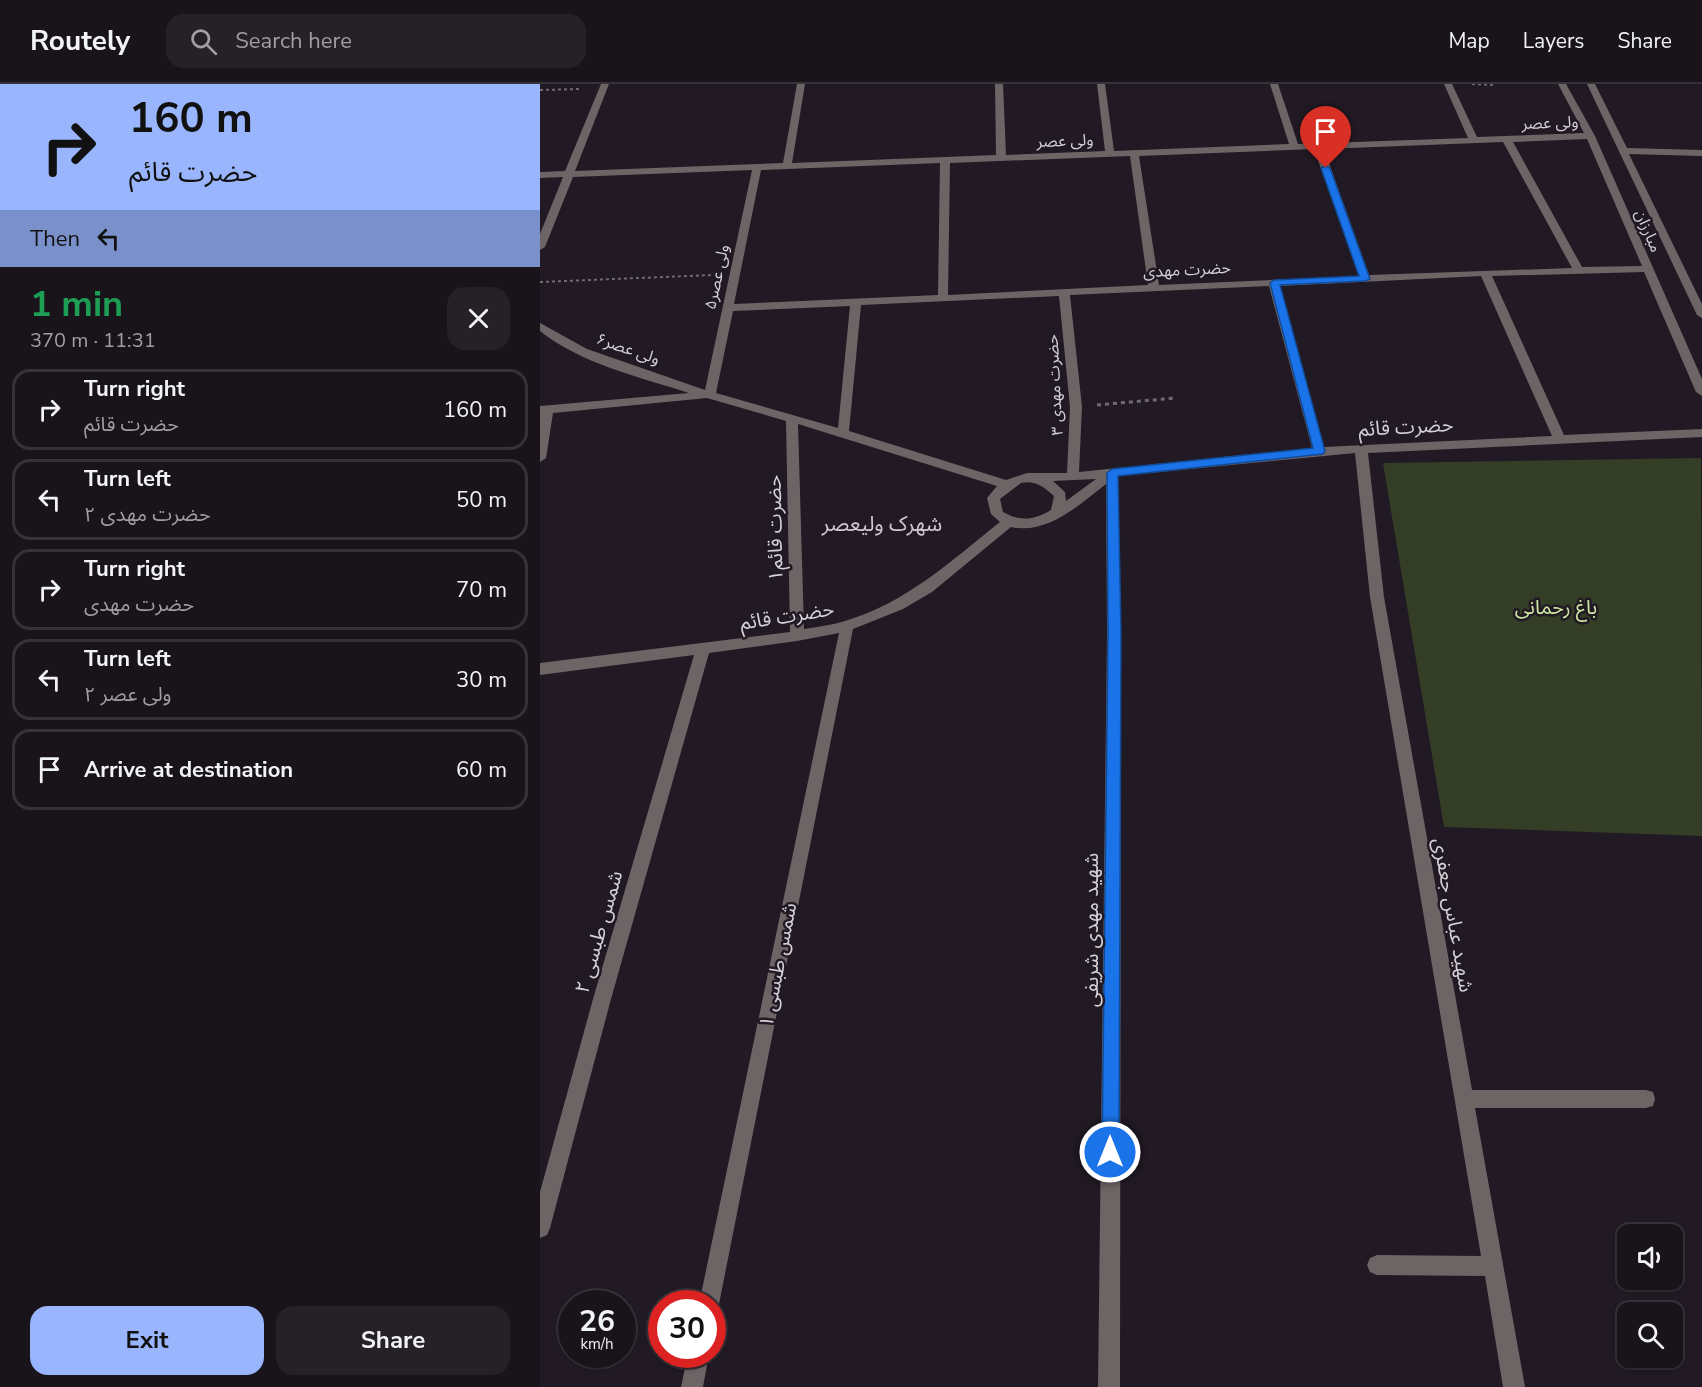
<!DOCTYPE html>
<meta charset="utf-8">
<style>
:root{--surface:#19131a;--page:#262027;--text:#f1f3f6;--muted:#9f9ea2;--line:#373239;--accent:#99b5fd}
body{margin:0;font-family:"Nunito Sans","Noto Sans Arabic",sans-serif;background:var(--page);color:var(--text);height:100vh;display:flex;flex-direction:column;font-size:22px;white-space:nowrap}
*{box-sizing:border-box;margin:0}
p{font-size:20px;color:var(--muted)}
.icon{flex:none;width:33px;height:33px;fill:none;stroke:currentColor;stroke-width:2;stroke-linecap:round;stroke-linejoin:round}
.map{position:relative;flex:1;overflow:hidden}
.panel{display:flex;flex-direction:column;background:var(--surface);width:540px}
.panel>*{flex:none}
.top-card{background:#99b5fd;color:#111;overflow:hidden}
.tools{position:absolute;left:1077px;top:1140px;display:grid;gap:12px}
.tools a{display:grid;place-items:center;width:66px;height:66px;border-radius:12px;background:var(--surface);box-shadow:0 2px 4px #0004,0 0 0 2px var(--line);font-size:30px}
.speed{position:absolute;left:18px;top:1206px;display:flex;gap:12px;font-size:30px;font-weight:700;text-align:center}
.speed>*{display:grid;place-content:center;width:78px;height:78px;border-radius:50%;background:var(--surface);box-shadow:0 2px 4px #0004,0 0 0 2px var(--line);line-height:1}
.speed small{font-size:15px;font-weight:400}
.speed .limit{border:9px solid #d22;background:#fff;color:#111}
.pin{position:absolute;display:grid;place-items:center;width:51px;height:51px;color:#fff;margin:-62px -26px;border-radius:50% 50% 50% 0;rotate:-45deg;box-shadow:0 0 6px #0007}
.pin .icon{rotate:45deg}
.me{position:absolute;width:66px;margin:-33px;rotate:0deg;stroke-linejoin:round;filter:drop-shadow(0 0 4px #0008)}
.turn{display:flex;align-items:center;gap:21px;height:126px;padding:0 30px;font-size:27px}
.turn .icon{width:78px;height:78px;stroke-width:2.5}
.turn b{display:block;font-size:42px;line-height:51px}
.then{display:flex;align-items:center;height:57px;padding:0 30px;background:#0003;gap:12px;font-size:22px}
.round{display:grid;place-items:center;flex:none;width:63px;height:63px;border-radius:18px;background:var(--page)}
.summary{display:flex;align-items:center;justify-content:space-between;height:102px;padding:0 30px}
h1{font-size:36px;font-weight:700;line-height:45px;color:#1e9e55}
.action{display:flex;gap:12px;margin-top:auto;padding:12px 30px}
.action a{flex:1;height:69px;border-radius:18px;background:var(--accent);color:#111;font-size:24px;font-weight:700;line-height:69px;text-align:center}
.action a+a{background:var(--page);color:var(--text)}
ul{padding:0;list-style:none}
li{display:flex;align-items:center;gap:18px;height:81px;margin:0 12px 9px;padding:0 18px;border:3px solid var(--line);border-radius:18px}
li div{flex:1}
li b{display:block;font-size:22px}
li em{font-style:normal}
header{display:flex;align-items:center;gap:36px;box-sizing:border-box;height:84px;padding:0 30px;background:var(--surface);border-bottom:2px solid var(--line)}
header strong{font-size:28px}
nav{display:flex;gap:33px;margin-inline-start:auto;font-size:21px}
.search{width:420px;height:54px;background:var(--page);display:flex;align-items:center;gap:15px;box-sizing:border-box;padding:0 21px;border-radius:18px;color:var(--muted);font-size:22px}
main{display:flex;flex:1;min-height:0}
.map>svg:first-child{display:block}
.green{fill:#343d26}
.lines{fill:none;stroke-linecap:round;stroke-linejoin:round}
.path-far1{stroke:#716a72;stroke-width:2;stroke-dasharray:3 3;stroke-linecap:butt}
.path{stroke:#716a72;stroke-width:3;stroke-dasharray:4 4;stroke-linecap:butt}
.minor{fill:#6d6565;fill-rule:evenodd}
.route{fill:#1a73e8;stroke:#114b97;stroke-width:1.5}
.labels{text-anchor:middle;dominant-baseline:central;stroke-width:5;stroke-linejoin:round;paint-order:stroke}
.far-street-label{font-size:16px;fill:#d6d0d7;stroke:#211923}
.street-label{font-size:20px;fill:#d6d0d7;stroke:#211923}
.park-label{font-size:20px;fill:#cce7a2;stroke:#211923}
.neighbourhood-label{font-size:21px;fill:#d2c7d5;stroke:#211923}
</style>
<header>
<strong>Routely</strong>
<div class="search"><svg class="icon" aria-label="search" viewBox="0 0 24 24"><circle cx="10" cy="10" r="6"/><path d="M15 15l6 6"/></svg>Search here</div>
<nav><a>Map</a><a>Layers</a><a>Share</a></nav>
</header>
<main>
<section class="panel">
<div class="top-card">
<div class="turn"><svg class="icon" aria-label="right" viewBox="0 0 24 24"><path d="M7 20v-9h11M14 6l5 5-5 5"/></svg><div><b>160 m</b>حضرت قائم</div></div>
<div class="then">Then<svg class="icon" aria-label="left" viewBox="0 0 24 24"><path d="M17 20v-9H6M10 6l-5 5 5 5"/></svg></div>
</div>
<div class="summary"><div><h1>1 min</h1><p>370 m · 11:31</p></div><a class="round"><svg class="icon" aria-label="close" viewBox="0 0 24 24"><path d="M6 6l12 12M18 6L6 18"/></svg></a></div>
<ul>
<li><svg class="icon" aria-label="right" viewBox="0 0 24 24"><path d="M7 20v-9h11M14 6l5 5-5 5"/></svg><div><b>Turn right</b><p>حضرت قائم</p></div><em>160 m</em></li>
<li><svg class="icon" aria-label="left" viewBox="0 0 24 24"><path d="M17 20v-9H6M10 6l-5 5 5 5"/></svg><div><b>Turn left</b><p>حضرت مهدی ۲</p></div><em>50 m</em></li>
<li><svg class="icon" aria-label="right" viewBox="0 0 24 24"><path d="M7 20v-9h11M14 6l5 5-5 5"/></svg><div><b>Turn right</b><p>حضرت مهدی</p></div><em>70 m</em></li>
<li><svg class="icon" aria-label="left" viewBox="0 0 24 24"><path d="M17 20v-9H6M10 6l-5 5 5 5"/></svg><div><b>Turn left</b><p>ولی عصر ۲</p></div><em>30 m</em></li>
<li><svg class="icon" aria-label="arrive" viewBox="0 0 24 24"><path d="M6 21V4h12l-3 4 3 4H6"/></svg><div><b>Arrive at destination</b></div><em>60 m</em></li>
</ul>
<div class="action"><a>Exit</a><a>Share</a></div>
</section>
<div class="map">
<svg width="1162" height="1303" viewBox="0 0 1162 1303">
<rect width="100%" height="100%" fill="#211923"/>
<!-- green -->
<path class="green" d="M 1161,374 L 1162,752 L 904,743 L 843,379 Z"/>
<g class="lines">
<!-- path-far1 -->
<path class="path-far1" d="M 932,0 L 954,1
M 0,6 L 41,5
M 0,198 L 173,191"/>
<!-- path -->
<path class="path" d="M 557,321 L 635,314"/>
<!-- minor -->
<path class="minor" d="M 61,0 L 69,0 L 35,87 L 243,79 L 257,0 L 265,0 L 252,79 L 456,71 L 455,0 L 463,0 L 466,71 L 565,67 L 557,0 L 565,0 L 574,67 L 749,60 L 730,0 L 738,0 L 758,60 L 928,54 L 904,0 L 912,0 L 937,53 L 1044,49 L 1018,0 L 1026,0 L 1055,52 L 1162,295 L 1162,312 L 1156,308 L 1104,188 L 952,192 L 1024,351 L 1162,345 L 1162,353 L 828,369 L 844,513 L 932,1006 L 1106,1006 L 1113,1008 L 1115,1015 L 1113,1022 L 1106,1024 L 935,1024 L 985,1303 L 963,1303 L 945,1192 L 837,1191 L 830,1188 L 827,1181 L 830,1174 L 837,1171 L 941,1172 L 830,513 L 815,369 L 578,392 L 581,550 L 580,1303 L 558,1303 L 567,550 L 566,400 C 539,421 507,451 471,443 L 392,508 L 363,525 L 313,545 L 179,1220 L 176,1227 L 172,1229 L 172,1220 L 159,1220 L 299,549 L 257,557 L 169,569 L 71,915 L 10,1144 L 7,1151 L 0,1154 L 0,1108 L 53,915 L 154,571 L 0,591 L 0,579 L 250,548 L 246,337 L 167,314 L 13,329 L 6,374 L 0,378 L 0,322 L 149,309 C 100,293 41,280 0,247 L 0,239 L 47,265 L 165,306 L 212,86 L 33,93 L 5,163 L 0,166 L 0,150 L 23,93 L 0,94 L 0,88 L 25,87 ZM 1047,55 L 1102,182 L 1042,183 L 973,58 ZM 963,58 L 1032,184 L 829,191 L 784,65 ZM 774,65 L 819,192 L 619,201 L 599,72 ZM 590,72 L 608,201 L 408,211 L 410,79 ZM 400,79 L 398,211 L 194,220 L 221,86 ZM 941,192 L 1012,352 L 784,363 L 740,202 ZM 729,202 L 772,364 L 539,388 L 542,323 L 530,211 ZM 519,212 L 530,323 L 527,389 L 487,389 L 466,396 L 309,347 L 321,221 ZM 310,222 L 298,344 L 176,309 L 193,227 ZM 258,340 L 457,402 L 447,414 L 451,430 L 460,438 C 411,477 366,519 305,537 C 292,541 277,543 264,545 ZM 556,395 L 526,417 L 525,408 L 513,397 ZM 481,399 C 495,396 504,403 514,412 L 511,426 C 494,436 480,438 463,428 L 460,415 Z
M 1047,0 L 1055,0 L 1087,64 L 1162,66 L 1162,72 L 1089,70 L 1162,220 L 1162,234 L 1157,231 Z
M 148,1270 L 169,1270 L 163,1303 L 141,1303 Z"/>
</g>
<!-- route -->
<path class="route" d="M 786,82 L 790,84 L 830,195 L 825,197 L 740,201 L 785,367 L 783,370 L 578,392 L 581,550 L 579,1068 L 577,1074 L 570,1076 L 564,1074 L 562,1068 L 568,550 L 567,389 L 572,385 L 773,364 L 730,199 L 734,196 L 819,192 L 781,84 Z"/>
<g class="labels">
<!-- far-street labels -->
<g class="far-street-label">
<text transform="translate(1010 39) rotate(-2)">ولی عصر</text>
<text transform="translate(525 57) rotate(-2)">ولی عصر</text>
<text transform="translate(1108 147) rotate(67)">مبارزان</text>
<text transform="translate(647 186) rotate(-3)">حضرت مهدی</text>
<text transform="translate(177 193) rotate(-78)">ولی عصر۵</text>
<text transform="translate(88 265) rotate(19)">ولی عصر۶</text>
<text transform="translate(515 301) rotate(-93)">حضرت مهدی ۳</text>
</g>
<!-- street labels -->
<g class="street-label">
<text transform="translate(866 343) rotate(-3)">حضرت قائم</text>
<text transform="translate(235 444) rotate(-91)">حضرت قائم۱</text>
<text transform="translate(247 532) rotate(-9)">حضرت قائم</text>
<text transform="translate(913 831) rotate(80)">شهید عباس جعفری</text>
<text transform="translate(551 846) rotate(-90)">شهید مهدی شریفی</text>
<text transform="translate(59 848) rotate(-74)">شمس طبسی ۲</text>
<text transform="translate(238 881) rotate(-79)">شمس طبسی ۱</text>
</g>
<!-- park labels -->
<g class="park-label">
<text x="1016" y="523">باغ رحمانی</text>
</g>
<!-- neighbourhood labels -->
<g class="neighbourhood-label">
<text x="342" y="440">شهرک ولیعصر</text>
</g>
</g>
</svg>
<div class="tools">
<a><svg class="icon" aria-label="sound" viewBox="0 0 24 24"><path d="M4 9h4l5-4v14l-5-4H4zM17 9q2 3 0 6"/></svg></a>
<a><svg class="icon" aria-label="search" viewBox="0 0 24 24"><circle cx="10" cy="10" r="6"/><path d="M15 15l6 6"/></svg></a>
</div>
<div class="speed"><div>26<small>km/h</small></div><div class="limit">30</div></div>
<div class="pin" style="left:786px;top:84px;background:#d93025"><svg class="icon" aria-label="arrive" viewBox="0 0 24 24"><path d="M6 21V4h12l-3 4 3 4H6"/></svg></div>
<svg class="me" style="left:570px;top:1068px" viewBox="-20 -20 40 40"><circle r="17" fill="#1a73e8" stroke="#fff" stroke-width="3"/><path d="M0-11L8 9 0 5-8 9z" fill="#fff"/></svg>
</div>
</main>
